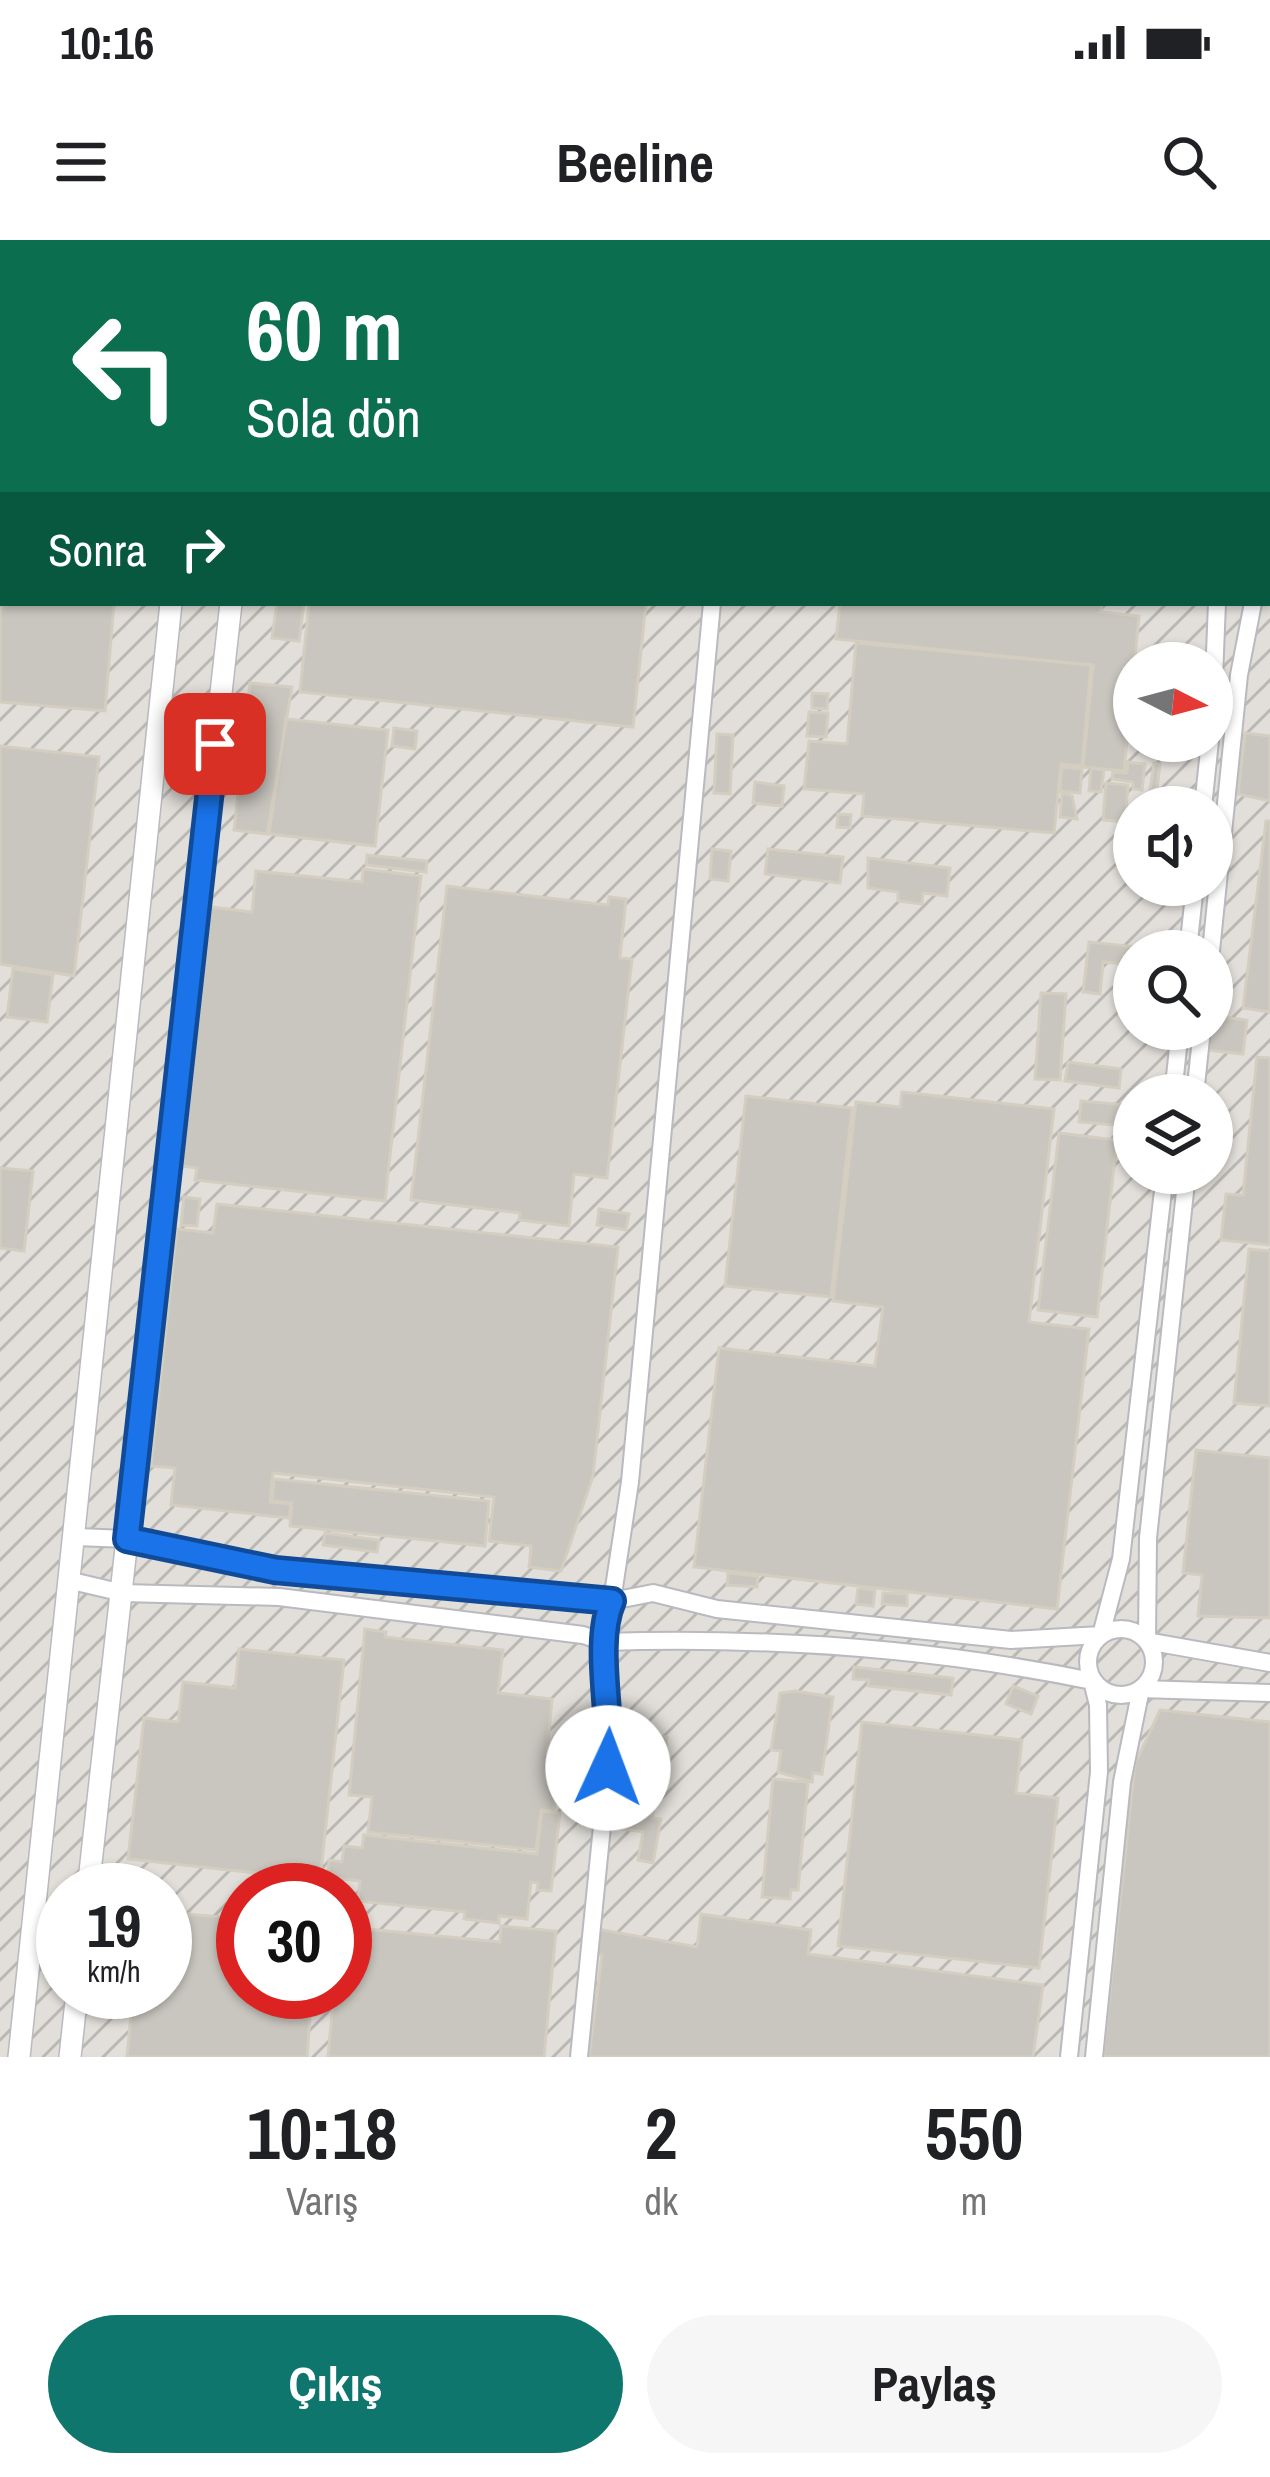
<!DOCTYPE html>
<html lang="tr">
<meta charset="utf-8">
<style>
:root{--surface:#fff;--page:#f6f6f6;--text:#202124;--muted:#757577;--accent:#0f766e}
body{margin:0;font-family:"Archivo Narrow",sans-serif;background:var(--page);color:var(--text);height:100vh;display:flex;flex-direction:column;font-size:45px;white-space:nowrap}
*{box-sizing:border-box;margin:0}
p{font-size:39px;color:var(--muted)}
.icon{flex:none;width:66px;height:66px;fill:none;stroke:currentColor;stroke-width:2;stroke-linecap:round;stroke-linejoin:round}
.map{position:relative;height:1817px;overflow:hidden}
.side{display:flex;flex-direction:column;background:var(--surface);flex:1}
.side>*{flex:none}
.hud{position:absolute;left:0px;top:0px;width:1272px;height:366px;box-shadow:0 3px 9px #0004;background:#0b6e4f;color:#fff;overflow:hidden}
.needle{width:78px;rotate:96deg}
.fabs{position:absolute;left:1113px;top:402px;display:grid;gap:24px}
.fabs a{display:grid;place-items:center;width:120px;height:120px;border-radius:50%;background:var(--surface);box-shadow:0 3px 9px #0004;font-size:60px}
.speed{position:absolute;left:36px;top:1623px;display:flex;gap:24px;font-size:60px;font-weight:700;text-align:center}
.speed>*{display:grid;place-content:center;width:156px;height:156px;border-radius:50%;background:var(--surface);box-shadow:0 3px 9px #0004;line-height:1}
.speed small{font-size:30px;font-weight:400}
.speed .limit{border:18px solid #d22;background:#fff;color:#111}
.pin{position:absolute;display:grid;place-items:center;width:102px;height:102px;color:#fff;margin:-51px;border-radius:24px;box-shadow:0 6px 18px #0006}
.me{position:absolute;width:132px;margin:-66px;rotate:2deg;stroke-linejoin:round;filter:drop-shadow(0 0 9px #0008)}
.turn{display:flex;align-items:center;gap:42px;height:252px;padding:0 48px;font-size:54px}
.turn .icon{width:156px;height:156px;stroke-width:2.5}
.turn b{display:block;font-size:84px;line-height:102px}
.then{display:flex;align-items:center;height:114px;padding:0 48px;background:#0003;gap:24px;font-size:45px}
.eta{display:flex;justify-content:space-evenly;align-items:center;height:204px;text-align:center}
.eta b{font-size:72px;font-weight:700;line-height:84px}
.button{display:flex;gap:24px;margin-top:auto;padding:24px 48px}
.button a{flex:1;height:138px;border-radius:72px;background:var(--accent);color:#fff;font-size:48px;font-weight:700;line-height:138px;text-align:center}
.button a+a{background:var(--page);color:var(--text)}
.status{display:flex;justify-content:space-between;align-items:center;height:84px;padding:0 60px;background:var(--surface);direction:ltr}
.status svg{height:33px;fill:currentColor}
header{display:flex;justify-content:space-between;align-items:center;height:156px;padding:0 48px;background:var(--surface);font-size:54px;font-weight:700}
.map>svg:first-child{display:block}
.industrial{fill:url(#industrial-furrows);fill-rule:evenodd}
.building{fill:#c9c6bf;stroke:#d3cec0;stroke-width:3}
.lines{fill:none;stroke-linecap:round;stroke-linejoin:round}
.minor-casing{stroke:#b8babf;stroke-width:20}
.tertiary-casing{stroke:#b8babf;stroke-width:24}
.minor{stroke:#fff;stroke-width:16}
.tertiary{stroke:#fff;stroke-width:21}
.route-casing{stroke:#114b97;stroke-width:30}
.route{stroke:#1a73e8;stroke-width:21}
</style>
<div class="status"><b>10:16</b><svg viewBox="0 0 49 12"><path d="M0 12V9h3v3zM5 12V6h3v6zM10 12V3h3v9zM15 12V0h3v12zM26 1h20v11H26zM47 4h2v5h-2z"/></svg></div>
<header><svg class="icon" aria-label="menu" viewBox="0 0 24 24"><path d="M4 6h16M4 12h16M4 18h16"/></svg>Beeline<svg class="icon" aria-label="search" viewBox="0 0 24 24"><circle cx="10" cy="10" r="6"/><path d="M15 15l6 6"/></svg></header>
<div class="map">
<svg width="1270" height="1817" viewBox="0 0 1270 1817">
<defs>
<pattern id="industrial-furrows" width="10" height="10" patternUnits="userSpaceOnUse" patternTransform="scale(3)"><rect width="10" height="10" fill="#e2dfda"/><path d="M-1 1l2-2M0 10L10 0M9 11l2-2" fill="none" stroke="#bab8b4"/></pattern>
</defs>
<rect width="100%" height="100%" fill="#eeece2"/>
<!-- industrial -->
<path class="industrial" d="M 0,0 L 1270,0 L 1270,1817 L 0,1817 ZM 3,3 L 1269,3 L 1269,363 L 3,363 ZM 1134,423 L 1212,423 L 1212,501 L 1134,501 ZM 1134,567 L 1212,567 L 1212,645 L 1134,645 ZM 1134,711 L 1212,711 L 1212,789 L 1134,789 ZM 1134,855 L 1212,855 L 1212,933 L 1134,933 ZM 63,1650 L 165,1650 L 165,1752 L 63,1752 ZM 243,1650 L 345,1650 L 345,1752 L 243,1752 Z"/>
<!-- building -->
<path class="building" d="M 22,0 L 140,0 L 22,3 Z
M 308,0 L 683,0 L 308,3 Z
M 810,0 L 1024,0 L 810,3 Z
M 1026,0 L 1111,0 L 1136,3 L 1026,3 Z
M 0,1 L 19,3 L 3,3 L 0,65 Z
M 0,170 L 3,363 L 114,363 L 105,471 L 0,462 Z
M 277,363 L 304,363 L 299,401 L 272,398 Z
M 309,363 L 646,363 L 633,487 L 300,452 Z
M 840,363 L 1102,363 L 1101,372 L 1139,376 L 1124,531 L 1083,527 L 1093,425 L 836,399 Z
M 856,403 L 1091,425 L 1082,526 L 1061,524 L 1054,593 L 862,576 L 864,554 L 804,549 L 809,501 L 847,504 Z
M 250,443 L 292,447 L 267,594 L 234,590 Z
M 812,453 L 828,454 L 827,469 L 812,468 Z
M 809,472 L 828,473 L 826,497 L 807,496 Z
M 286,479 L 388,490 L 375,606 L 269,594 Z
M 394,488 L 417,491 L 415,509 L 392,506 Z
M 1245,493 L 1270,496 L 1270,561 L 1238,554 Z
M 717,494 L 733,495 L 730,554 L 714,553 Z
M 0,506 L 99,517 L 74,736 L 0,724 Z
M 1128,522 L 1145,524 L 1142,550 L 1133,549 L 1133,542 L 1112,539 L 1113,532 L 1127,533 Z
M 1154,523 L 1160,524 L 1157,550 L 1150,550 Z
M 1062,527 L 1082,529 L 1080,553 L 1060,551 Z
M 1091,528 L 1104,530 L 1101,552 L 1089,551 Z
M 755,542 L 784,546 L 782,566 L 753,563 Z
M 1106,543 L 1128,545 L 1125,582 L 1103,580 Z
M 1062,553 L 1072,556 L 1077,579 L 1060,577 Z
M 838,574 L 851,575 L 850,588 L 837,587 Z
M 1266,581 L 1270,581 L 1270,772 L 1243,768 Z
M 712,609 L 731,611 L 728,641 L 710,639 Z
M 768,609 L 843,617 L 840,643 L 765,634 Z
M 367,615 L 427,621 L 426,632 L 366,625 Z
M 868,618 L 950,628 L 947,656 L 923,653 L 922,664 L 898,661 L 898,652 L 868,648 Z
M 363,629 L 421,636 L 385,961 L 195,940 L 197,928 L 182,926 L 211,667 L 252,672 L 256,631 L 362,642 Z
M 447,646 L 608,665 L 609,657 L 626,659 L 620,718 L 632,719 L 607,938 L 574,934 L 569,986 L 519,980 L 520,973 L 411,960 Z
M 1089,702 L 1137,707 L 1134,725 L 1103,722 L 1100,754 L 1083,752 Z
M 13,729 L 53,735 L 47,782 L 7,777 Z
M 1041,753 L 1066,754 L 1060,840 L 1035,839 Z
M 1212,776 L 1247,780 L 1243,814 L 1206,810 Z
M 1257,817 L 1270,818 L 1270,1005 L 1221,1000 L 1226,954 L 1243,955 Z
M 1068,822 L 1121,829 L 1119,848 L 1065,841 Z
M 902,852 L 1054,869 L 1029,1082 L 1089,1089 L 1057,1369 L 694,1327 L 719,1108 L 875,1126 L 883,1067 L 833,1061 L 856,862 L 900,867 Z
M 746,856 L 852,868 L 831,1057 L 725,1046 Z
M 1081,861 L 1128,865 L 1126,886 L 1079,882 Z
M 1059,893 L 1117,900 L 1097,1077 L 1038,1070 Z
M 0,928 L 33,931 L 24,1011 L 0,1008 Z
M 184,957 L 200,959 L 197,986 L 181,985 Z
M 217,964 L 618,1007 L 593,1236 L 561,1331 L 529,1327 L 531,1306 L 489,1301 L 494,1257 L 273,1233 L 270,1262 L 291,1264 L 289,1278 L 171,1265 L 175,1228 L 151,1226 L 177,989 L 213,993 Z
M 599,969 L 629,974 L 626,990 L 597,985 Z
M 1249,1009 L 1270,1011 L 1270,1166 L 1234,1163 Z
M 1196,1210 L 1270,1218 L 1270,1378 L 1198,1376 L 1202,1335 L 1183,1333 Z
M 274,1239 L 489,1261 L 485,1306 L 290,1286 L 292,1263 L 272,1261 Z
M 325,1293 L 379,1300 L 377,1312 L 323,1305 Z
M 728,1333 L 758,1336 L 757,1347 L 727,1345 Z
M 858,1348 L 875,1350 L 873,1366 L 856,1364 Z
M 883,1353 L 907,1354 L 907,1366 L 882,1364 Z
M 365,1389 L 386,1392 L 385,1397 L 503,1410 L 498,1453 L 552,1459 L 547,1513 L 560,1515 L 554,1571 L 541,1570 L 536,1610 L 368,1592 L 372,1557 L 349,1555 Z
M 239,1409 L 344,1420 L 320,1640 L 128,1619 L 144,1478 L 178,1482 L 183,1442 L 235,1448 Z
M 854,1427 L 953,1438 L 951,1455 L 868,1446 L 869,1440 L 853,1439 Z
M 1013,1446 L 1038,1456 L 1031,1474 L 1006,1464 Z
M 795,1451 L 833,1457 L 822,1534 L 813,1533 L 812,1542 L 778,1532 L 781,1511 L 771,1510 L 780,1453 Z
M 1160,1470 L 1270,1482 L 1270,1817 L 1103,1817 L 1135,1524 Z
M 862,1482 L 1022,1500 L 1016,1553 L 1058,1558 L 1039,1728 L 838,1706 Z
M 623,1492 L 667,1497 L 662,1544 L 618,1539 Z
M 773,1539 L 808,1542 L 798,1650 L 791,1650 L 790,1659 L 762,1657 Z
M 624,1547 L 657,1553 L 652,1578 L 661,1579 L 653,1623 L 638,1620 L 643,1592 L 617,1588 Z
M 542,1571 L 560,1573 L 551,1651 L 537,1650 L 538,1643 L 531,1642 L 527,1679 L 499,1676 L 499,1683 L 464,1679 L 465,1672 L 358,1661 L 360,1641 L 328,1637 L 329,1620 L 342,1622 L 344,1606 L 362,1608 L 364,1595 L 537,1614 Z
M 165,1672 L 243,1679 L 243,1752 L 312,1752 L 307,1817 L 127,1817 L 133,1752 L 165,1752 Z
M 701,1674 L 811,1690 L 808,1714 L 1043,1745 L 1033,1817 L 589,1817 L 602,1715 L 593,1714 L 597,1689 L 697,1707 Z
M 501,1686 L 556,1691 L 544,1817 L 328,1817 L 334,1752 L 345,1752 L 345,1687 L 500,1702 Z"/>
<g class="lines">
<defs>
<path id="minor" d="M 747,3 L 747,0
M 1260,3 L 1261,0
M 1269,69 L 1270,69
M 1269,161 L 1270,152
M 1269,317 L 1270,317
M 1269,349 L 1270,349
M 1212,487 L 1217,363
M 1203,567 L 1210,501
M 1188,711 L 1195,645
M 1211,711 L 1239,435 L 1253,363
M 1173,855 L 1180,789
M 1195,855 L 1202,789
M 1187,933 L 1148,1298 L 1147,1401 L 1270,1423
M 76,1297 L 127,1299 L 275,1330 L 515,1353 L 612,1361 L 653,1353 L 717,1369 L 1011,1400 L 1101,1395 L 1121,1319 L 1165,933
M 72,1341 L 123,1353 L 279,1357 L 583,1395 L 604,1402 C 768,1397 932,1408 1092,1441 L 1098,1465 L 1099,1532 L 1069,1817
M1088 1422a33 33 0 1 1 66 0a33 33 0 1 1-66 0Z
M 579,1817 L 612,1486 L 602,1382 L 612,1361 L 630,1242 L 712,363
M 1094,1817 L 1122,1542 L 1141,1449 L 1270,1453"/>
<path id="tertiary" d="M 205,3 L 205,0
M 265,3 L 266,0
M 88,1650 L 231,363
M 19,1817 L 171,363
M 70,1817 L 77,1752"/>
</defs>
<!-- minor casing -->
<use href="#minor" class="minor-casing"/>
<!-- tertiary casing -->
<use href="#tertiary" class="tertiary-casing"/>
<!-- minor -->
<use href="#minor" class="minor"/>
<!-- tertiary -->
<use href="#tertiary" class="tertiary"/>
</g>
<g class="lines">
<defs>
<path id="route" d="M 215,504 L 127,1299 L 275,1330 L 612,1361 C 593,1404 613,1478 608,1528"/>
</defs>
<!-- route casing -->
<use href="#route" class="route-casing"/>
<!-- route -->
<use href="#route" class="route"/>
</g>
</svg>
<div class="fabs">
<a><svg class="needle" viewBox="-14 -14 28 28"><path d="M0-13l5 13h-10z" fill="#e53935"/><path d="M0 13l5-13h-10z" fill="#757577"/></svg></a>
<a><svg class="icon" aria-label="sound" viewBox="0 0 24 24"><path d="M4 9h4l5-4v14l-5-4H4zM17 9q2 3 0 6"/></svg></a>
<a><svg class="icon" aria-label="search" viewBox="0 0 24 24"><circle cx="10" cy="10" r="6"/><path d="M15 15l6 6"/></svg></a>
<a><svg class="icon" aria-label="layers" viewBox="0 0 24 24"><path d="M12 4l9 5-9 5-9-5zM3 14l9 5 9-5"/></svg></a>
</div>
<div class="speed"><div>19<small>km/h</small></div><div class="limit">30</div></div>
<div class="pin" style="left:215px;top:504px;background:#d93025"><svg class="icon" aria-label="arrive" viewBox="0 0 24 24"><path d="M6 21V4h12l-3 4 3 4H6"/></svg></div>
<svg class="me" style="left:608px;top:1528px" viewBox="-20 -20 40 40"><circle r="19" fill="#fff"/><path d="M0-13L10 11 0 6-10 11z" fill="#1a73e8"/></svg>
<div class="hud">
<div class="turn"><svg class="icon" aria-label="left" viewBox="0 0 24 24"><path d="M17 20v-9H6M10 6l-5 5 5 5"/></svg><div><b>60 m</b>Sola dön</div></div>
<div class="then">Sonra<svg class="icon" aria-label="right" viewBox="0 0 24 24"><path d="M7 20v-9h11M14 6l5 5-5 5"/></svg></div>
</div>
</div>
<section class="side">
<div class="eta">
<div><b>10:18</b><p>Varış</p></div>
<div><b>2</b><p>dk</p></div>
<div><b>550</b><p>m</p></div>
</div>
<div class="button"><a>Çıkış</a><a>Paylaş</a></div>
</section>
